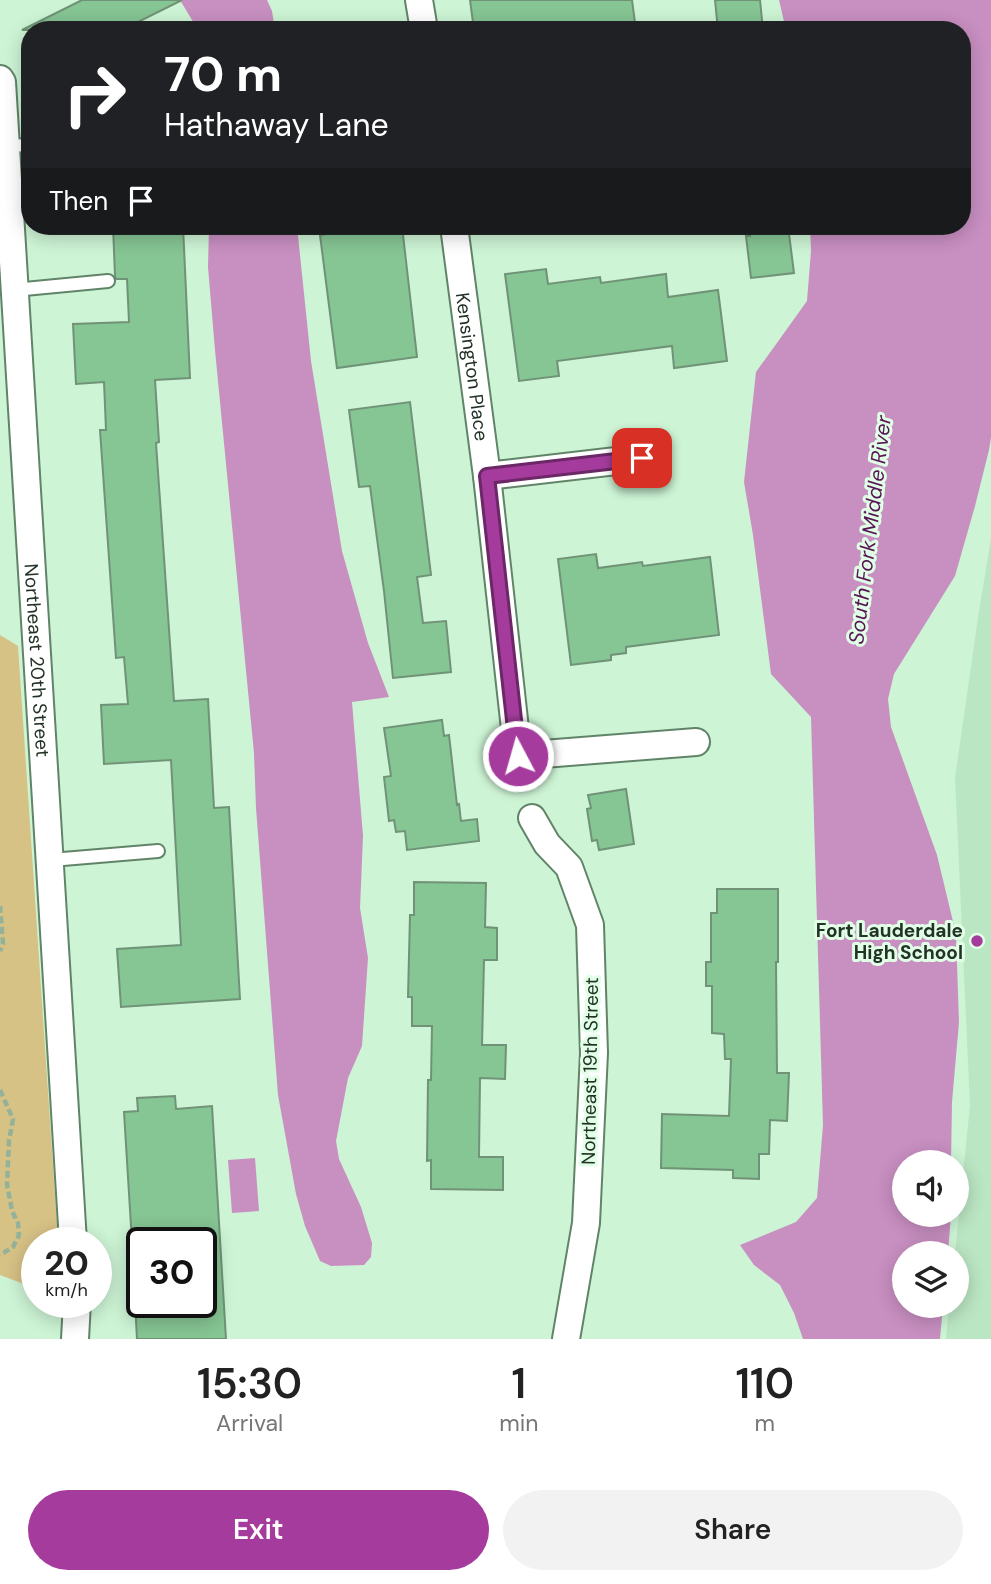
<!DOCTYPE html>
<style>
:root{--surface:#fff;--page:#f2f2f2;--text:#222;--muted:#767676;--accent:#a53c9d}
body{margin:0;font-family:"DM Sans",sans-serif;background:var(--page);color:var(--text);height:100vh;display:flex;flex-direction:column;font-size:26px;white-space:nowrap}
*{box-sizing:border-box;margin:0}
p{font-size:23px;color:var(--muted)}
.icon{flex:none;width:38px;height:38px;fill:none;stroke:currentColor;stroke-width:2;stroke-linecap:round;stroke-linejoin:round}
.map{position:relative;height:1339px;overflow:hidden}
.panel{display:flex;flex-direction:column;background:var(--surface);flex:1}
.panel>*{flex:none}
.top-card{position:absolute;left:21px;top:21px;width:950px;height:214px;border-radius:28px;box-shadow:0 4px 18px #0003;background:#202124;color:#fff;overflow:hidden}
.tools{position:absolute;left:892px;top:1150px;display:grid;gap:14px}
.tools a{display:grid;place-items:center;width:77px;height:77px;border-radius:50%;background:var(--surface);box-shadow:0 4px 18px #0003;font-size:35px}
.speed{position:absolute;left:21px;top:1227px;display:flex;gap:14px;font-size:35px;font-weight:700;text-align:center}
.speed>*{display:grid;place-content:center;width:91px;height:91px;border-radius:50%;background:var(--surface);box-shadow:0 4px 18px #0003;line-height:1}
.speed small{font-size:18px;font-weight:400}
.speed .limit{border:4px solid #111;border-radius:10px;background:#fff;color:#111}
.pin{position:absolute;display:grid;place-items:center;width:60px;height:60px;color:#fff;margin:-30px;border-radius:14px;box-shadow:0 4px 10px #0006}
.me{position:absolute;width:77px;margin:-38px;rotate:354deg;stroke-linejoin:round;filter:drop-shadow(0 0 5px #0008)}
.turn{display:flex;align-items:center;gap:24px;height:147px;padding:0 28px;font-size:32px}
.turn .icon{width:91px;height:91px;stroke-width:2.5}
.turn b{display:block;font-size:49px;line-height:60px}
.then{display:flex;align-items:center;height:66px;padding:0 28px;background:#0003;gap:14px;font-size:26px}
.eta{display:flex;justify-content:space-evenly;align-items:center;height:119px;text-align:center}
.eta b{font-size:42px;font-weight:600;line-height:49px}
.button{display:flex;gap:14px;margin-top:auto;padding:14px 28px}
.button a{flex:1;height:80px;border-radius:42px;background:var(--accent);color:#fff;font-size:28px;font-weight:600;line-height:80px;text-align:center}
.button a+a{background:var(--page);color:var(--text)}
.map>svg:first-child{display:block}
.built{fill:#bbe6c3}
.green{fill:#d7c286}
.water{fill:#c88fc1}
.building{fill:#86c594;stroke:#709377;stroke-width:2}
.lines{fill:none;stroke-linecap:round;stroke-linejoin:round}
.service-casing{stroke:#618468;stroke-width:16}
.minor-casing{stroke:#618468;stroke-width:30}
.path{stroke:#93b299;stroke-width:4.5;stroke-dasharray:7 3.5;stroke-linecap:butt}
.service{stroke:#fff;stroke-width:12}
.minor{stroke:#fff;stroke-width:26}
.route-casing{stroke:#6b2766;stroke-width:18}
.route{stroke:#a53c9d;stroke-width:12}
.poi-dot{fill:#a53c9d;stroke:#e0ffe6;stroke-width:2.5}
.labels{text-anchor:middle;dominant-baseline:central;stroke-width:6;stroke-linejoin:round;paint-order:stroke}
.street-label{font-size:19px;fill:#233226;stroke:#e0ffe6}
.poi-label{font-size:19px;font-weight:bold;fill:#233226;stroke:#e0ffe6;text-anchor:end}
.water-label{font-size:21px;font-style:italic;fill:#581454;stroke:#e0ffe6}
</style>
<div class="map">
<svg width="991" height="1339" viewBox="0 0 991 1339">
<rect width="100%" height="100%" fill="#cdf4d5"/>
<!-- built -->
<path class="built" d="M 991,539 L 991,1339 L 946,1339 L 949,1306 L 957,1306 L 957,1253 L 955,1253 L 970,1105 L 955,778 L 979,611 Z"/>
<!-- green -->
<path class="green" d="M 0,635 L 18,646 L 57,1225 L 58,1242 L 37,1242 L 37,1289 L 0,1275 Z"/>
<!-- water -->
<path class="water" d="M 180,0 L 267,0 L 272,11 L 275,30 L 198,30 Z
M 779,0 L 991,0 L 991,437 L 989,450 L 975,506 L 955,576 L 894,674 L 888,699 L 891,727 L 937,855 L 956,934 L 959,1022 L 952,1102 L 951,1162 L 905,1162 L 905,1214 L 951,1215 L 948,1253 L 905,1253 L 905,1306 L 943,1306 L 940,1339 L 803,1339 L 794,1313 L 780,1285 L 754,1265 L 740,1245 L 796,1222 L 817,1198 L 823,1125 L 811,717 L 771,674 L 753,535 L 744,482 L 756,372 L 807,301 L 811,251 L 810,226 L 962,226 L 962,30 L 786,30 Z
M 209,226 L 297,226 L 311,361 L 342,551 L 368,643 L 389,697 L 352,702 L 363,836 L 360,908 L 368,958 L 362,1046 L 348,1078 L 336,1141 L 339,1159 L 361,1207 L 372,1243 L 371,1257 L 364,1265 L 331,1266 L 320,1261 L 305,1226 L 296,1194 L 278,1095 L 256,808 L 254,753 L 215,350 L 208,267 Z
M 255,1158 L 259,1211 L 232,1213 L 228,1160 Z"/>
<!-- building -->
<path class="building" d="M 82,0 L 182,0 L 122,30 L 22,30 Z
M 470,0 L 632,0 L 636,30 L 474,30 Z
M 715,0 L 760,0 L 763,30 L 718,30 Z
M 113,226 L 183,226 L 190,378 L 155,380 L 159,442 L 156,443 L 174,701 L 208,699 L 214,808 L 229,807 L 240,999 L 121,1007 L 117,949 L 181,945 L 171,760 L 104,764 L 101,705 L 128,704 L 124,657 L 116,658 L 100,430 L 106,430 L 104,382 L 76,384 L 73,324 L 129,322 L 127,279 L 116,279 L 115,276 Z
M 385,226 L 402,226 L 417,357 L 337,368 L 320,235 Z
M 748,226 L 788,226 L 794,273 L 751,278 L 746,236 L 750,236 Z
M 546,269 L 548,284 L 600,277 L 601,283 L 666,274 L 668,297 L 718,290 L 727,361 L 674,368 L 672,346 L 557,361 L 559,376 L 519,381 L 505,274 Z
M 410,402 L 431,575 L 417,577 L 423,623 L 446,621 L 451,672 L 393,678 L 384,591 L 370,486 L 359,487 L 349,410 Z
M 596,554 L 598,568 L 642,562 L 643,566 L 710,557 L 719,635 L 626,647 L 626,653 L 611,655 L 611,660 L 571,665 L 558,559 Z
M 442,720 L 444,736 L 449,735 L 457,805 L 459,804 L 461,821 L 477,819 L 479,841 L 407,850 L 405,831 L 396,832 L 394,820 L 389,821 L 384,777 L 391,776 L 384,728 Z
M 626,789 L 634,844 L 599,850 L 597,840 L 592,841 L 587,809 L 591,808 L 588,795 Z
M 414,882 L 486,883 L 485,927 L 497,928 L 497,960 L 484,960 L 482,1045 L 506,1045 L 505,1079 L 480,1078 L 479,1157 L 503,1157 L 503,1190 L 431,1189 L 431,1160 L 427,1161 L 428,1080 L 431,1080 L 432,1026 L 412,1026 L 412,997 L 408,997 L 410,915 L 414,915 Z
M 717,889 L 778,889 L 778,962 L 776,962 L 777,1073 L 789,1073 L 787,1121 L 770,1120 L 769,1154 L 759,1154 L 759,1179 L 733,1178 L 733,1170 L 661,1168 L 662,1114 L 729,1116 L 731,1059 L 725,1059 L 724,1034 L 712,1033 L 712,986 L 706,986 L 706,962 L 711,962 L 711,913 L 717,913 Z
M 175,1096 L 176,1109 L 212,1106 L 226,1339 L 137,1339 L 135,1302 L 201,1302 L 201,1242 L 132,1242 L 124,1112 L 138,1111 L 137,1098 Z"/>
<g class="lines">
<defs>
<path id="service" d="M 5,146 L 30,145
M 14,290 L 108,281
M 51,860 L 158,851"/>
<g id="minor">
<path d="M 419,0 L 424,30"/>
<path id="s1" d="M 0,79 L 2,82 L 73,1242"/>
<path id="s2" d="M 454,226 L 487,476 L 518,756 L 696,742"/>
<path d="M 487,476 L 642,458"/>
<path d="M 532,818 L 547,844 L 569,867 L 590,925 L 594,1053 L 586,1223 L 566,1339"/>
<path d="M 75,1339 L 77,1302"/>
</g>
</defs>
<!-- service casing -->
<use href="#service" class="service-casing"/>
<!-- minor casing -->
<use href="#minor" class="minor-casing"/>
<!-- path -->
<path class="path" d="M 0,906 L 3,944 L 0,951
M 0,1090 L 13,1119 L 9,1141 L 7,1184 L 12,1211 L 18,1223 L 19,1235 L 13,1247 L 0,1255"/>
<!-- service -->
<use href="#service" class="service"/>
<!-- minor -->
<use href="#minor" class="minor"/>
</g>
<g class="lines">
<defs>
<path id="route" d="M 518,756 L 487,476 L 642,458"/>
</defs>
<!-- route casing -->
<use href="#route" class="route-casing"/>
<!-- route -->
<use href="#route" class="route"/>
</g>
<!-- markers -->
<circle class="poi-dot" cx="977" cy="941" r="7"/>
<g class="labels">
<!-- street labels -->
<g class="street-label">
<text stroke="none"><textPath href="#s2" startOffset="142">Kensington Place</textPath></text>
<text stroke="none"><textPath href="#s1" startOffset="583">Northeast 20th Street</textPath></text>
<text transform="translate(590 1071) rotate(-89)">Northeast 19th Street</text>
</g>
<!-- poi labels -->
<g class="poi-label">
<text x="963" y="930">Fort Lauderdale<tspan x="963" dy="22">High School</tspan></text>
</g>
<!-- water labels -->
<g class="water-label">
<text transform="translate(870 530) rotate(-83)">South Fork Middle River</text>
</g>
</g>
</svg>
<div class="tools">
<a><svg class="icon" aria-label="sound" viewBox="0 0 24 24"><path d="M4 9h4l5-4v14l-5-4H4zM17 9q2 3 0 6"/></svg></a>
<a><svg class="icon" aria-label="layers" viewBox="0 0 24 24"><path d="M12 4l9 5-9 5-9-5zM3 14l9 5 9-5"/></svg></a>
</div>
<div class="speed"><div>20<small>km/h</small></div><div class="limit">30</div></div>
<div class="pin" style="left:642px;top:458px;background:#d93025"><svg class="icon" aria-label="arrive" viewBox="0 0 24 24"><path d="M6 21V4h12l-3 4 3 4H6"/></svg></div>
<svg class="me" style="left:518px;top:756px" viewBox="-20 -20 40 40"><circle r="17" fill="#a53c9d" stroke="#fff" stroke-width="3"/><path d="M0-11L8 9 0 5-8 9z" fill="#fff"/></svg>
<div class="top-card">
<div class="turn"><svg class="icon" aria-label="right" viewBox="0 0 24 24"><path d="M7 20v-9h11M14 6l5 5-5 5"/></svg><div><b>70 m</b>Hathaway Lane</div></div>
<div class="then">Then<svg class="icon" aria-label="arrive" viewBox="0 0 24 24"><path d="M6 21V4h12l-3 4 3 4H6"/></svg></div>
</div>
</div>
<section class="panel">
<div class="eta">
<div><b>15:30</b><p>Arrival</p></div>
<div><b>1</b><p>min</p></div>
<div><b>110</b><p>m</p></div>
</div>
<div class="button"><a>Exit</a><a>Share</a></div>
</section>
